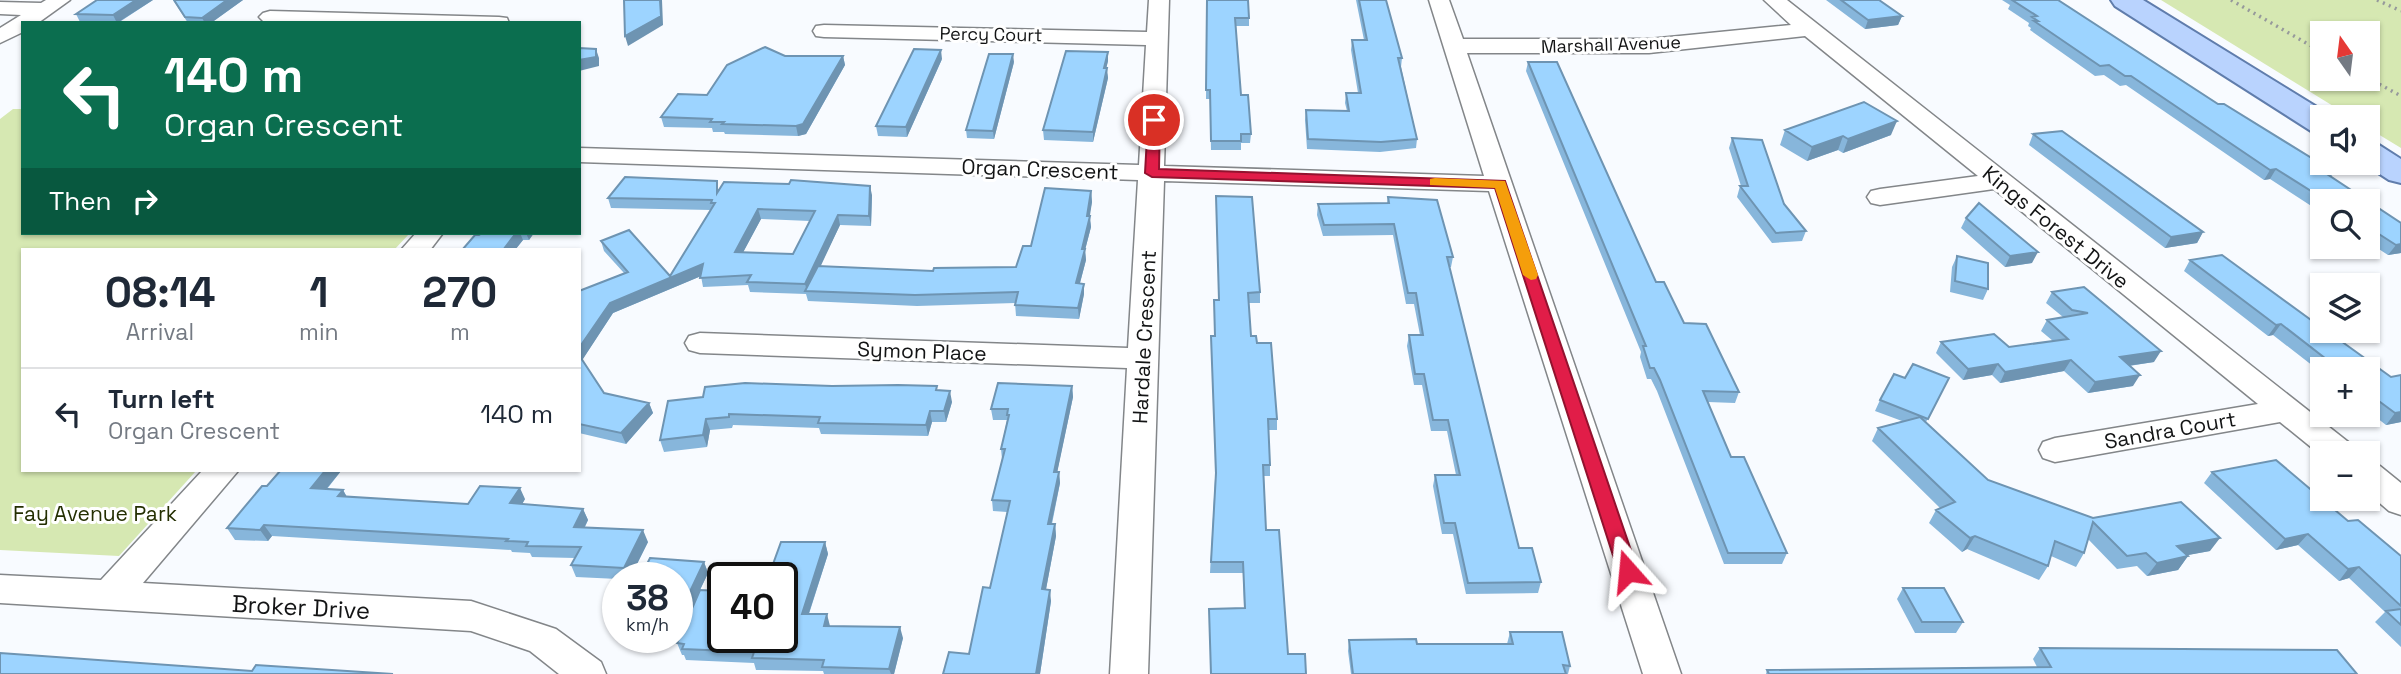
<!DOCTYPE html>
<meta charset="utf-8">
<style>
:root{--surface:#fff;--page:#f2f2f3;--text:#1f2937;--muted:#747a83;--line:#e0e1e3}
body{margin:0;font-family:"Space Grotesk",sans-serif;background:var(--page);color:var(--text);height:100vh;display:flex;flex-direction:column;font-size:26px;white-space:nowrap}
*{box-sizing:border-box;margin:0}
p{font-size:23px;color:var(--muted)}
.icon{flex:none;width:38px;height:38px;fill:none;stroke:currentColor;stroke-width:2;stroke-linecap:round;stroke-linejoin:round}
.map{position:relative;flex:1;overflow:hidden}
.side{position:absolute;left:21px;top:248px;width:560px;height:224px;display:flex;flex-direction:column;background:var(--surface);border-radius:0px;box-shadow:0 2px 5px #0004}
.side>*{flex:none}
.banner{position:absolute;left:21px;top:21px;width:560px;height:214px;border-radius:0px;box-shadow:0 2px 5px #0004;background:#0b6e4f;color:#fff;overflow:hidden}
.needle{width:46px;rotate:346deg}
.tools{position:absolute;left:2310px;top:21px;display:grid;gap:14px}
.tools a{display:grid;place-items:center;width:70px;height:70px;border-radius:0px;background:var(--surface);box-shadow:0 2px 5px #0004;font-size:35px}
.speed{position:absolute;left:602px;top:562px;display:flex;gap:14px;font-size:35px;font-weight:700;text-align:center}
.speed>*{display:grid;place-content:center;width:91px;height:91px;border-radius:50%;background:var(--surface);box-shadow:0 2px 5px #0004;line-height:1}
.speed small{font-size:18px;font-weight:400}
.speed .limit{border:4px solid #111;border-radius:10px;background:#fff;color:#111}
.pin{position:absolute;display:grid;place-items:center;width:60px;height:60px;color:#fff;margin:-30px;border:4px solid #fff;border-radius:50%;box-shadow:0 2px 7px #0007}
.me{position:absolute;width:77px;margin:-38px;rotate:342deg;stroke-linejoin:round;filter:drop-shadow(0 0 5px #0008)}
.turn{display:flex;align-items:center;gap:24px;height:147px;padding:0 28px;font-size:32px}
.turn .icon{width:91px;height:91px;stroke-width:2.5}
.turn b{display:block;font-size:49px;line-height:60px}
.then{display:flex;align-items:center;height:66px;padding:0 28px;background:#0003;gap:14px;font-size:26px}
.eta{display:flex;justify-content:space-evenly;align-items:center;height:119px;text-align:center}
.eta b{font-size:42px;font-weight:600;line-height:49px}
ul{padding:0;list-style:none}
li{display:flex;align-items:center;gap:21px;height:91px;padding:0 28px;border-top:2px solid var(--line)}
li div{flex:1}
li b{display:block;font-size:26px}
li em{font-style:normal}
.map>svg:first-child{display:block}
.green{fill:#d6e8b2;fill-rule:evenodd}
.lines{fill:none;stroke-linecap:round;stroke-linejoin:round}
.minor-casing{stroke:#838689;stroke-width:3}
.major-casing{stroke:#607dac;stroke-width:4}
.path{stroke:#96999b;stroke-width:3.5;stroke-dasharray:2 4.5;stroke-linecap:butt}
.minor{fill:#fff;fill-rule:evenodd}
.major{fill:#b9d3fe;fill-rule:evenodd}
.wall{fill:#87b6db;fill-rule:evenodd}
.shaded-wall{fill:#6e94b2}
.building{fill:#9dd4ff;stroke:#6e94b2;stroke-width:2;fill-rule:evenodd}
.route{fill:#e11d48;stroke:#92132f;stroke-width:2}
.slow{fill:#f59e0b}
.labels{text-anchor:middle;dominant-baseline:central;stroke-width:6;stroke-linejoin:round;paint-order:stroke}
.far-street-label{font-size:18px;fill:#131415;stroke:#fff}
.street-label{font-size:21px;fill:#131415;stroke:#fff}
.park-label{font-size:21px;fill:#242f02;stroke:#fff}
.near-street-label{font-size:24px;fill:#131415;stroke:#fff}
</style>
<div class="map">
<svg width="2401" height="674" viewBox="0 0 2401 674">
<rect width="100%" height="100%" fill="#f8fbff"/>
<!-- green -->
<path class="green" d="M 2161,0 L 2401,0 L 2401,148 L 2368,128 L 2368,117 L 2351,117 ZM 2322,33 L 2368,33 L 2368,79 L 2322,79 Z
M 13,109 L 23,109 L 23,233 L 410,233 L 394,250 L 23,250 L 23,471 L 196,471 L 119,556 L 0,550 L 0,119 Z"/>
<g class="lines">
<defs>
<path id="minor" d="M 46,0 L 70,0 L 38,23 L 23,23 L 23,32 L 0,43 L 0,28 L 21,15 L 0,14 L 0,2 L 41,3 Z
M 1149,0 L 1169,0 L 1164,166 L 1484,176 L 1429,0 L 1449,0 L 1463,39 L 1649,39 L 1791,25 L 1764,0 L 1787,0 L 2352,445 L 2356,453 L 2322,453 L 2322,456 L 2280,422 L 2055,462 L 2043,458 L 2039,450 L 2043,442 L 2055,438 L 2258,404 L 1994,189 L 1880,205 L 1871,203 L 1867,197 L 1871,191 L 1880,189 L 1978,176 L 1805,36 L 1649,53 L 1467,53 L 1681,674 L 1643,674 L 1489,191 L 1164,181 L 1148,674 L 1110,674 L 1127,368 L 700,353 L 689,350 L 685,343 L 689,336 L 700,333 L 1128,348 L 1138,180 L 579,162 L 579,148 L 1139,165 L 1146,45 L 824,37 L 816,36 L 813,31 L 816,26 L 824,25 L 1147,32 Z
M 270,11 L 499,17 L 507,18 L 509,23 L 263,21 L 259,17 L 263,13 Z
M 416,233 L 443,233 L 430,250 L 401,250 Z
M 2368,463 L 2380,466 L 2401,483 L 2401,515 L 2389,511 L 2368,493 Z
M 202,471 L 238,471 L 143,583 L 471,601 L 556,629 L 601,662 L 606,674 L 559,674 L 530,651 L 471,631 L 0,603 L 0,575 L 101,580 Z"/>
<path id="major" d="M 2111,0 L 2143,0 L 2333,117 L 2322,117 L 2322,133 L 2311,131 L 2115,6 Z
M 2368,142 L 2379,145 L 2401,159 L 2401,183 L 2389,180 L 2363,163 L 2368,163 Z"/>
</defs>
<!-- minor casing -->
<use href="#minor" class="minor-casing"/>
<!-- major casing -->
<use href="#major" class="major-casing"/>
<!-- path -->
<path class="path" d="M 2231,0 L 2322,52
M 2377,0 L 2401,11
M 2368,78 L 2401,96"/>
<!-- minor -->
<use href="#minor" class="minor"/>
<!-- major -->
<use href="#major" class="major"/>
</g>
<!-- wall -->
<path class="wall" d="M 153,0 L 118,23 L 80,22 L 76,14 Z
M 173,0 L 243,0 L 211,23 L 188,23 Z
M 1207,0 L 1249,18 L 1249,26 L 1236,26 L 1241,95 L 1251,134 L 1250,143 L 1241,143 L 1241,150 L 1211,150 L 1210,99 L 1206,99 Z
M 1356,0 L 1386,0 L 1402,58 L 1401,67 L 1417,139 L 1416,148 L 1380,152 L 1307,149 L 1305,120 L 1306,110 L 1347,111 L 1345,103 L 1346,93 L 1358,93 L 1351,50 L 1352,40 L 1364,40 Z
M 1826,0 L 1879,0 L 1902,16 L 1898,25 L 1865,29 Z
M 2002,0 L 2058,0 L 2218,104 L 2318,162 L 2317,163 L 2333,173 L 2331,177 L 2401,223 L 2401,253 L 2388,255 L 2368,242 L 2368,201 L 2322,201 L 2322,213 L 2270,179 L 2264,180 L 2126,85 L 2120,86 L 2104,75 L 2095,76 L 2030,30 L 2031,28 L 2028,26 L 2029,23 L 2008,9 L 2010,5 Z
M 1108,52 L 1108,61 L 1106,68 L 1108,78 L 1093,142 L 1044,140 L 1043,130 Z
M 785,56 L 843,56 L 845,65 L 806,134 L 798,136 L 725,134 L 724,132 L 713,132 L 712,128 L 664,127 L 661,117 Z
M 942,59 L 907,137 L 878,136 L 876,126 Z
M 1014,62 L 994,139 L 967,138 L 966,130 Z
M 1528,62 L 1656,282 L 1684,323 L 1739,392 L 1735,403 L 1708,402 L 1731,457 L 1787,553 L 1782,564 L 1724,564 L 1657,391 L 1651,379 L 1647,379 L 1640,357 L 1641,352 L 1526,71 Z
M 1785,130 L 1891,135 L 1843,153 L 1838,150 L 1807,161 L 1780,145 Z
M 2033,134 L 2203,232 L 2197,243 L 2165,248 L 2029,145 Z
M 1732,138 L 1806,231 L 1802,241 L 1772,243 L 1737,197 L 1740,186 L 1741,186 L 1729,148 Z
M 719,189 L 872,195 L 871,226 L 840,225 L 820,266 L 933,271 L 1016,267 L 1031,246 L 1091,191 L 1092,202 L 1089,216 L 1091,227 L 1085,250 L 1086,260 L 1080,283 L 1084,294 L 1079,319 L 1016,316 L 1015,303 L 917,306 L 808,301 L 806,294 L 750,292 L 748,285 L 703,287 L 701,276 L 613,313 L 582,360 L 604,393 L 649,403 L 653,413 L 626,444 L 579,433 L 579,291 L 624,273 L 604,251 L 601,241 L 670,276 L 711,210 L 611,208 L 608,198 ZM 761,219 L 810,221 L 793,254 L 743,252 Z
M 1388,197 L 1453,257 L 1451,267 L 1449,267 L 1519,548 L 1541,582 L 1538,593 L 1466,594 L 1453,534 L 1442,534 L 1433,486 L 1435,475 L 1456,475 L 1447,431 L 1431,431 L 1422,385 L 1414,385 L 1407,346 L 1409,335 L 1420,335 L 1414,304 L 1406,304 L 1393,235 L 1323,236 L 1317,215 L 1318,204 L 1387,203 Z
M 1216,206 L 1260,292 L 1260,303 L 1249,303 L 1251,336 L 1257,343 L 1277,419 L 1277,430 L 1268,430 L 1270,465 L 1270,476 L 1264,476 L 1266,530 L 1288,654 L 1306,674 L 1244,608 L 1243,573 L 1210,573 L 1215,479 L 1214,336 L 1219,300 Z
M 1966,218 L 2032,263 L 2005,267 L 1961,228 Z
M 482,233 L 534,233 L 529,240 L 523,240 L 515,250 L 462,250 Z
M 1957,256 L 1988,289 L 1983,300 L 1950,292 L 1952,267 Z
M 2190,260 L 2391,377 L 2401,422 L 2386,425 L 2368,411 L 2368,369 L 2322,369 L 2322,373 L 2273,335 L 2268,336 L 2184,271 Z
M 2084,287 L 2154,362 L 2129,366 L 2133,386 L 2088,393 L 2064,371 L 2000,383 L 1992,375 L 1963,380 L 1936,353 L 1941,342 L 2009,347 L 2053,341 L 2041,331 L 2047,320 L 2063,317 L 2046,303 L 2052,292 Z
M 1905,378 L 1949,378 L 1926,422 L 1988,480 L 2093,518 L 2210,551 L 2187,555 L 2188,556 L 2178,570 L 2147,576 L 2137,566 L 2117,569 L 2088,539 L 2084,553 L 2076,567 L 2051,556 L 2048,566 L 2039,580 L 1967,549 L 1962,552 L 1929,523 L 1936,510 L 1940,508 L 1872,441 L 1878,428 L 1902,421 L 1875,411 L 1880,400 Z
M 1072,386 L 1073,397 L 1057,472 L 1059,472 L 1060,483 L 1052,524 L 1055,524 L 1056,536 L 1046,589 L 1051,601 L 1040,674 L 943,674 L 969,654 L 990,588 L 1007,512 L 993,511 L 992,500 L 1002,459 L 1001,449 L 1007,420 L 993,420 L 991,409 Z
M 938,390 L 952,402 L 946,422 L 932,422 L 928,436 L 821,434 L 819,428 L 733,425 L 732,428 L 710,430 L 707,447 L 664,452 L 660,440 L 703,397 Z
M 280,471 L 341,471 L 327,489 L 343,490 L 347,497 L 468,504 L 525,499 L 522,504 L 583,509 L 588,520 L 585,527 L 648,542 L 630,578 L 618,578 L 618,579 L 576,577 L 571,565 L 575,558 L 532,557 L 530,553 L 512,552 L 511,550 L 272,536 L 268,541 L 235,540 L 227,528 Z
M 2212,472 L 2348,521 L 2401,556 L 2401,647 L 2375,622 L 2385,612 L 2349,578 L 2339,581 L 2298,545 L 2276,550 L 2204,483 Z
M 825,542 L 828,554 L 809,614 L 830,626 L 903,638 L 894,674 L 824,674 L 823,671 L 756,670 L 754,663 L 686,660 L 684,655 L 682,655 L 677,643 L 697,597 L 690,611 L 677,610 L 677,578 L 704,562 L 708,573 L 700,590 L 723,637 Z
M 1903,588 L 1963,622 L 1956,633 L 1915,633 L 1897,599 Z
M 1510,632 L 1570,666 L 1568,674 L 1351,674 L 1348,651 L 1349,640 L 1417,644 L 1507,644 Z
M 2040,648 L 2357,674 L 1766,674 L 1767,670 L 2037,667 L 2033,659 Z"/>
<!-- shaded-wall -->
<path class="shaded-wall" d="M 136,0 L 153,0 L 117,23 L 113,15 Z
M 227,0 L 243,0 L 211,23 L 205,23 L 202,18 Z
M 660,0 L 662,0 L 663,25 L 628,46 L 625,36 Z
M 1902,16 L 1898,25 L 1865,29 L 1868,20 Z
M 596,49 L 599,58 L 599,66 L 579,71 L 579,60 Z
M 941,50 L 942,59 L 907,137 L 906,127 Z
M 1108,52 L 1108,61 L 1104,78 L 1104,68 Z
M 1013,54 L 1014,62 L 994,139 L 993,131 Z
M 843,56 L 845,65 L 806,134 L 798,136 L 796,126 Z
M 1107,68 L 1108,78 L 1093,142 L 1093,132 Z
M 1897,121 L 1891,135 L 1843,153 L 1848,139 Z
M 1843,136 L 1838,150 L 1807,161 L 1812,147 Z
M 2276,169 L 2270,179 L 2264,180 L 2270,170 Z
M 870,186 L 872,195 L 871,226 L 869,216 Z
M 1091,191 L 1092,202 L 1089,222 L 1090,216 L 1091,227 L 1085,250 L 1086,260 L 1077,294 L 1076,283 Z
M 758,209 L 761,219 L 738,262 L 735,252 Z
M 838,215 L 840,225 L 809,291 L 807,291 L 805,284 Z
M 2203,232 L 2197,243 L 2165,248 L 2171,237 Z
M 516,233 L 520,233 L 523,240 L 515,250 L 503,250 Z
M 526,233 L 534,233 L 529,240 Z
M 2401,244 L 2401,253 L 2388,255 L 2396,245 Z
M 2038,252 L 2032,263 L 2005,267 L 2010,256 Z
M 703,264 L 706,274 L 613,313 L 581,362 L 579,357 L 579,348 L 610,303 Z
M 1084,284 L 1084,294 L 1079,319 L 1078,308 Z
M 2281,324 L 2273,335 L 2268,336 L 2276,325 Z
M 2161,351 L 2154,362 L 2113,368 L 2120,357 Z
M 2071,360 L 2064,371 L 2000,383 L 2005,372 Z
M 1998,364 L 1992,375 L 1963,380 L 1968,369 Z
M 2140,375 L 2133,386 L 2088,393 L 2095,382 Z
M 1072,386 L 1073,397 L 1055,483 L 1054,472 Z
M 950,391 L 952,402 L 946,422 L 944,411 Z
M 649,403 L 653,413 L 626,444 L 621,433 Z
M 930,411 L 932,422 L 928,436 L 926,425 Z
M 2401,412 L 2401,422 L 2386,425 L 2395,413 Z
M 706,419 L 710,430 L 707,447 L 703,435 Z
M 325,471 L 341,471 L 318,499 L 311,488 Z
M 1059,472 L 1060,483 L 1049,535 L 1048,524 Z
M 520,488 L 525,499 L 516,515 L 510,503 Z
M 343,490 L 349,501 L 338,496 Z
M 583,509 L 588,520 L 579,538 L 574,527 Z
M 1055,524 L 1056,536 L 1044,600 L 1042,589 Z
M 264,525 L 272,536 L 268,541 L 260,530 Z
M 643,530 L 648,542 L 630,578 L 628,578 L 624,568 Z
M 2308,534 L 2298,545 L 2276,550 L 2285,539 Z
M 1975,536 L 1967,549 L 1962,552 L 1970,538 Z
M 2220,538 L 2210,551 L 2167,559 L 2177,546 Z
M 825,542 L 828,554 L 805,625 L 802,614 Z
M 2188,556 L 2178,570 L 2147,576 L 2157,563 Z
M 704,562 L 708,573 L 690,611 L 686,600 Z
M 2359,567 L 2349,578 L 2339,581 L 2348,569 Z
M 1050,590 L 1051,601 L 1040,674 L 1036,674 Z
M 827,614 L 830,626 L 824,626 Z
M 900,627 L 903,638 L 894,674 L 891,674 L 889,669 Z"/>
<!-- building -->
<path class="building" d="M 97,0 L 136,0 L 113,15 L 76,14 Z
M 174,0 L 227,0 L 202,18 L 185,17 Z
M 624,0 L 660,0 L 661,16 L 625,36 Z
M 1207,0 L 1248,0 L 1249,18 L 1235,18 L 1241,95 L 1248,95 L 1251,134 L 1241,134 L 1241,141 L 1211,141 L 1210,90 L 1206,90 Z
M 1359,0 L 1386,0 L 1402,58 L 1398,58 L 1417,139 L 1381,142 L 1308,139 L 1306,110 L 1349,111 L 1346,93 L 1361,93 L 1352,40 L 1367,40 Z
M 1841,0 L 1879,0 L 1902,16 L 1868,20 Z
M 2012,0 L 2058,0 L 2218,104 L 2224,104 L 2318,162 L 2315,162 L 2333,173 L 2327,174 L 2401,223 L 2401,244 L 2396,245 L 2368,227 L 2368,201 L 2327,201 L 2276,169 L 2270,170 L 2131,76 L 2125,76 L 2109,65 L 2100,66 L 2034,21 L 2038,21 L 2032,17 L 2037,16 Z
M 765,47 L 785,56 L 843,56 L 803,124 L 796,126 L 722,124 L 724,122 L 710,122 L 712,119 L 661,117 L 678,94 L 707,95 L 727,65 Z
M 579,48 L 596,49 L 596,57 L 579,60 Z
M 914,49 L 941,50 L 906,127 L 876,126 Z
M 1066,51 L 1108,52 L 1104,68 L 1107,68 L 1093,132 L 1043,130 Z
M 989,54 L 1013,54 L 993,131 L 966,130 Z
M 1528,62 L 1557,62 L 1656,282 L 1664,282 L 1684,323 L 1706,324 L 1739,392 L 1703,391 L 1731,457 L 1744,457 L 1787,553 L 1728,553 L 1660,380 L 1654,368 L 1650,368 L 1643,346 L 1646,346 Z
M 1864,102 L 1897,121 L 1848,139 L 1843,136 L 1812,147 L 1785,130 Z
M 2062,131 L 2203,232 L 2171,237 L 2033,134 Z
M 1732,138 L 1762,140 L 1784,204 L 1806,231 L 1776,233 L 1740,186 L 1748,186 Z
M 625,177 L 717,181 L 717,193 L 724,182 L 789,184 L 791,180 L 870,186 L 869,216 L 838,215 L 805,284 L 747,282 L 751,275 L 700,278 L 703,264 L 610,303 L 579,348 L 579,291 L 628,272 L 601,241 L 629,230 L 670,276 L 715,203 L 711,203 L 712,200 L 608,198 ZM 758,209 L 815,211 L 793,254 L 735,252 Z
M 1045,188 L 1091,191 L 1087,216 L 1090,216 L 1082,249 L 1085,249 L 1076,283 L 1084,284 L 1078,308 L 1015,305 L 1018,292 L 915,295 L 805,291 L 818,266 L 933,271 L 934,268 L 1016,267 L 1023,246 L 1031,246 Z
M 1216,196 L 1252,197 L 1260,292 L 1248,293 L 1251,336 L 1256,336 L 1257,343 L 1271,343 L 1277,419 L 1268,419 L 1270,465 L 1263,465 L 1266,530 L 1279,530 L 1288,654 L 1305,654 L 1306,674 L 1211,674 L 1209,609 L 1245,608 L 1243,562 L 1211,562 L 1216,473 L 1211,336 L 1215,336 L 1214,300 L 1219,300 Z
M 1388,197 L 1437,200 L 1453,257 L 1447,257 L 1519,548 L 1532,548 L 1541,582 L 1468,583 L 1455,523 L 1444,523 L 1435,475 L 1460,475 L 1448,420 L 1433,420 L 1424,374 L 1415,374 L 1409,335 L 1423,335 L 1416,293 L 1408,293 L 1394,224 L 1324,225 L 1318,204 L 1389,203 Z
M 1979,203 L 2038,252 L 2010,256 L 1966,218 Z
M 482,233 L 516,233 L 503,250 L 462,250 L 475,235 L 479,235 Z
M 2222,255 L 2322,328 L 2322,331 L 2327,331 L 2391,377 L 2401,375 L 2401,412 L 2395,413 L 2368,393 L 2368,369 L 2339,369 L 2281,324 L 2276,325 L 2190,260 Z
M 1957,256 L 1988,263 L 1988,289 L 1955,281 Z
M 2084,287 L 2161,351 L 2120,357 L 2140,375 L 2095,382 L 2071,360 L 2005,372 L 1998,364 L 1968,369 L 1941,342 L 1994,334 L 2009,347 L 2068,339 L 2047,320 L 2088,313 L 2072,310 L 2052,292 Z
M 579,355 L 604,393 L 649,403 L 621,433 L 579,424 Z
M 1913,364 L 1949,378 L 1928,419 L 1880,400 L 1894,374 L 1905,378 Z
M 745,383 L 832,386 L 898,385 L 937,386 L 936,390 L 950,391 L 944,411 L 930,411 L 926,425 L 818,423 L 820,417 L 729,414 L 729,417 L 706,419 L 703,435 L 660,440 L 668,401 L 703,397 L 705,387 Z
M 998,383 L 1072,386 L 1054,472 L 1059,472 L 1048,524 L 1055,524 L 1042,589 L 1050,590 L 1036,674 L 943,674 L 949,652 L 969,654 L 983,587 L 990,588 L 1010,501 L 992,500 L 1005,449 L 1001,449 L 1009,415 L 1007,415 L 1008,409 L 991,409 Z
M 1920,417 L 1988,480 L 2093,518 L 2181,502 L 2220,538 L 2177,546 L 2188,556 L 2157,563 L 2146,553 L 2127,556 L 2093,522 L 2084,553 L 2055,541 L 2048,566 L 1975,536 L 1970,538 L 1936,510 L 1955,502 L 1878,428 Z
M 2276,460 L 2348,521 L 2358,520 L 2401,556 L 2401,606 L 2359,567 L 2348,569 L 2308,534 L 2285,539 L 2212,472 Z
M 280,471 L 325,471 L 311,488 L 343,490 L 338,496 L 468,504 L 480,486 L 520,488 L 510,503 L 583,509 L 574,527 L 643,530 L 624,568 L 571,565 L 581,547 L 526,546 L 528,542 L 506,541 L 508,539 L 264,525 L 260,530 L 227,528 L 262,486 L 267,486 Z
M 781,542 L 825,542 L 802,614 L 827,614 L 824,626 L 900,627 L 889,669 L 822,667 L 824,660 L 752,658 L 754,652 L 682,649 L 684,644 L 677,643 L 700,590 L 723,591 L 723,637 L 782,637 L 782,578 L 768,578 Z
M 650,558 L 704,562 L 686,600 L 677,600 L 677,578 L 640,578 Z
M 1903,588 L 1944,588 L 1963,622 L 1922,622 Z
M 2401,609 L 2401,625 L 2386,611 Z
M 1510,632 L 1562,632 L 1570,666 L 1563,665 L 1566,674 L 1353,674 L 1349,640 L 1416,639 L 1417,644 L 1513,644 Z
M 2040,648 L 2337,650 L 2357,674 L 1769,674 L 1767,670 L 2051,667 Z
M 0,653 L 252,671 L 256,665 L 393,674 L 0,674 Z"/>
<!-- route -->
<path class="route" d="M 1154,116 L 1160,120 L 1159,169 L 1505,181 L 1638,571 L 1635,576 L 1628,578 L 1621,576 L 1618,571 L 1495,188 L 1152,177 L 1145,173 L 1148,120 Z"/>
<!-- slow -->
<path class="slow" d="M 1435,178 L 1505,181 L 1538,275 L 1536,279 L 1531,280 L 1523,275 L 1495,188 L 1430,185 L 1430,179 Z"/>
<g class="labels">
<!-- far-street labels -->
<g class="far-street-label">
<text transform="translate(991 34) rotate(1)">Percy Court</text>
<text transform="translate(1611 44) rotate(-2)">Marshall Avenue</text>
</g>
<!-- street labels -->
<g class="street-label">
<text transform="translate(1040 169) rotate(2)">Organ Crescent</text>
<text transform="translate(2056 227) rotate(39)">Kings Forest Drive</text>
<text transform="translate(1144 337) rotate(-87)">Hardale Crescent</text>
<text transform="translate(922 351) rotate(2)">Symon Place</text>
<text transform="translate(2170 430) rotate(-10)">Sandra Court</text>
</g>
<!-- park labels -->
<g class="park-label">
<text x="95" y="513">Fay Avenue Park</text>
</g>
<!-- near-street labels -->
<g class="near-street-label">
<text transform="translate(301 607) rotate(3)">Broker Drive</text>
</g>
</g>
</svg>
<div class="tools">
<a><svg class="needle" viewBox="-14 -14 28 28"><path d="M0-13l5 13h-10z" fill="#e53935"/><path d="M0 13l5-13h-10z" fill="#747a83"/></svg></a>
<a><svg class="icon" aria-label="sound" viewBox="0 0 24 24"><path d="M4 9h4l5-4v14l-5-4H4zM17 9q2 3 0 6"/></svg></a>
<a><svg class="icon" aria-label="search" viewBox="0 0 24 24"><circle cx="10" cy="10" r="6"/><path d="M15 15l6 6"/></svg></a>
<a><svg class="icon" aria-label="layers" viewBox="0 0 24 24"><path d="M12 4l9 5-9 5-9-5zM3 14l9 5 9-5"/></svg></a>
<a>+</a>
<a>−</a>
</div>
<div class="speed"><div>38<small>km/h</small></div><div class="limit">40</div></div>
<div class="pin" style="left:1154px;top:120px;background:#d93025"><svg class="icon" aria-label="arrive" viewBox="0 0 24 24"><path d="M6 21V4h12l-3 4 3 4H6"/></svg></div>
<svg class="me" style="left:1628px;top:571px" viewBox="-20 -20 40 40"><path d="M0-17L14 15 0 8-14 15z" fill="#e11d48" stroke="#fff" stroke-width="4"/></svg>
<div class="banner">
<div class="turn"><svg class="icon" aria-label="left" viewBox="0 0 24 24"><path d="M17 20v-9H6M10 6l-5 5 5 5"/></svg><div><b>140 m</b>Organ Crescent</div></div>
<div class="then">Then<svg class="icon" aria-label="right" viewBox="0 0 24 24"><path d="M7 20v-9h11M14 6l5 5-5 5"/></svg></div>
</div>
<section class="side">
<div class="eta">
<div><b>08:14</b><p>Arrival</p></div>
<div><b>1</b><p>min</p></div>
<div><b>270</b><p>m</p></div>
</div>
<ul>
<li><svg class="icon" aria-label="left" viewBox="0 0 24 24"><path d="M17 20v-9H6M10 6l-5 5 5 5"/></svg><div><b>Turn left</b><p>Organ Crescent</p></div><em>140 m</em></li>
</ul>
</section>
</div>
